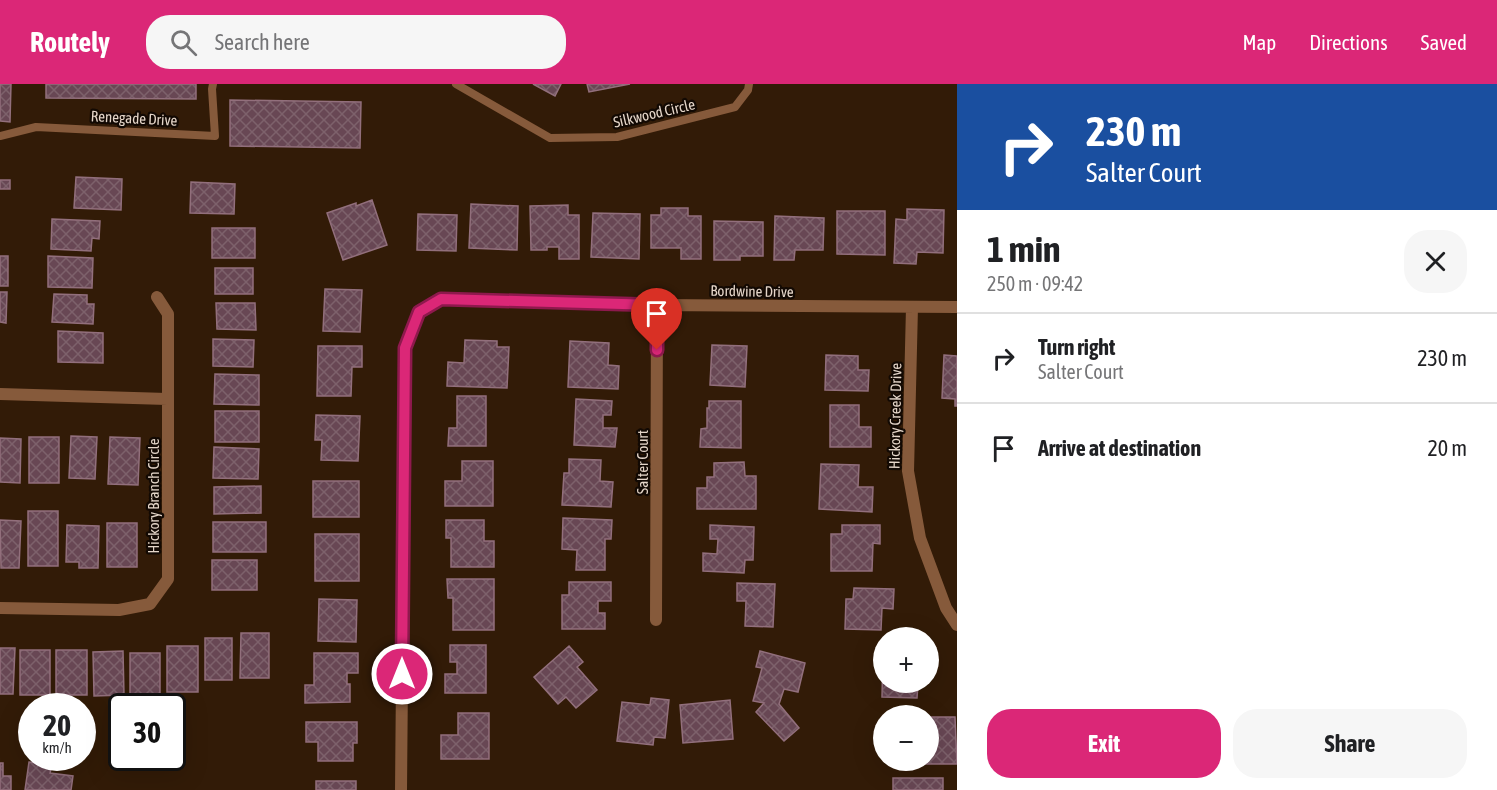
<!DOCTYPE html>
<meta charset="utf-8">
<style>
:root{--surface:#fff;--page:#f6f6f6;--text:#202124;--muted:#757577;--line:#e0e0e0;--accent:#db2777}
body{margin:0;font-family:"Asap Condensed",sans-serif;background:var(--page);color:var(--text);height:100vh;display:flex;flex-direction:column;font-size:22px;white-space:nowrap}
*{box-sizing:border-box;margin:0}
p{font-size:20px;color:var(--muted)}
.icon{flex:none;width:33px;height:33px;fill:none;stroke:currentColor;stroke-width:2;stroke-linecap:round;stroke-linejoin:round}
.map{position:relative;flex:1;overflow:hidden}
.details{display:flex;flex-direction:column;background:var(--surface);width:540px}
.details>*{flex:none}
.hud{background:#1a4fa0;color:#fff;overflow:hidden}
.fabs{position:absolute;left:873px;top:543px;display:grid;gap:12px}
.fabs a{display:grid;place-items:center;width:66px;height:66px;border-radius:50%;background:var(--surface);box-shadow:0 6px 24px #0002;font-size:30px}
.speed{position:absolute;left:18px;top:609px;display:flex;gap:12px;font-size:30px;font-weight:700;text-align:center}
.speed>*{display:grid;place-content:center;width:78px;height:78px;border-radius:50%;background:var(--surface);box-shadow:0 6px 24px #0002;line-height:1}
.speed small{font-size:15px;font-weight:400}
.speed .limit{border:3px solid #111;border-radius:9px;background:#fff;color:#111}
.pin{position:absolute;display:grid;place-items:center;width:51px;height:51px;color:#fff;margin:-62px -26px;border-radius:50% 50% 50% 0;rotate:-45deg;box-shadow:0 0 6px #0007}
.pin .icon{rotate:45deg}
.me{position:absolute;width:66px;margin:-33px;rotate:0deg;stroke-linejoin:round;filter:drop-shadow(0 0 4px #0008)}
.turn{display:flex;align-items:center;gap:21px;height:126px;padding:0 30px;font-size:27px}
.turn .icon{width:78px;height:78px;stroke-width:2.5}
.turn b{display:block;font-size:42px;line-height:51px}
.round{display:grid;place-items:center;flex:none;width:63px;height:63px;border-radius:24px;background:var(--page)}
.summary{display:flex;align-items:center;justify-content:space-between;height:102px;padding:0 30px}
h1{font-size:36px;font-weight:700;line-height:45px}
.button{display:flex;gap:12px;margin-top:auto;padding:12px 30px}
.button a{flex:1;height:69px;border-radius:24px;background:var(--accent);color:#fff;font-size:24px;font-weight:700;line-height:69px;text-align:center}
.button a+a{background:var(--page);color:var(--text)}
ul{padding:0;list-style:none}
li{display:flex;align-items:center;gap:18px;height:90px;padding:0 30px;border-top:2px solid var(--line)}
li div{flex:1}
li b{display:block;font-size:22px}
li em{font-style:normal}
header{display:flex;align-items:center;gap:36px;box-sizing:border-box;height:84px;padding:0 30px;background:var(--accent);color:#fff}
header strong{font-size:28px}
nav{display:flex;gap:33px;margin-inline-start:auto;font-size:21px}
.search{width:420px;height:54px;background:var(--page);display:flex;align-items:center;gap:15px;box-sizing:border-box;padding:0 21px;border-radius:24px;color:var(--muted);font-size:22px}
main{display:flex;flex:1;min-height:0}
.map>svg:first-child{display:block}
.building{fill:url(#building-cross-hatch);stroke:#926f7c;stroke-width:1.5}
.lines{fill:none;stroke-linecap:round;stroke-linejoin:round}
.service{stroke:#865a3b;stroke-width:8}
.minor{stroke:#865a3b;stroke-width:12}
.route-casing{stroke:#8e194d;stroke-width:15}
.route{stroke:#db2777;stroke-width:10}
.labels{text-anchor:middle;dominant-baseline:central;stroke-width:4.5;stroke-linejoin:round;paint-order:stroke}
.street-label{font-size:15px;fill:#e5d6c9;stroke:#120903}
</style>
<header>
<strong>Routely</strong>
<div class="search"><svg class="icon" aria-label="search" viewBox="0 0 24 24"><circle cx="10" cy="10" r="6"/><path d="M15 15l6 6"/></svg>Search here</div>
<nav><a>Map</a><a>Directions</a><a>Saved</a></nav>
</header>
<main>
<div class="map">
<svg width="957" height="706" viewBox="0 0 957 706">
<defs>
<pattern id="building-cross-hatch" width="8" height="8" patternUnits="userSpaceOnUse" patternTransform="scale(1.5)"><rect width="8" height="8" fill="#684754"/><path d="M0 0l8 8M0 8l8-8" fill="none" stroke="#7d616b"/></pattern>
</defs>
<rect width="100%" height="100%" fill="#321b07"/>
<!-- building -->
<path class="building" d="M 0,0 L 11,0 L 10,38 L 0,37 Z
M 46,0 L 196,0 L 196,15 L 46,14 Z
M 533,0 L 561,0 L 555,12 Z
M 587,0 L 630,0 L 589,8 Z
M 230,16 L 361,18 L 360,64 L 230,62 Z
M 76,93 L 122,95 L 121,126 L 74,124 Z
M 0,96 L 10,96 L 10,105 L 0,105 Z
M 191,98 L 235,100 L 234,130 L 190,129 Z
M 372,116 L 387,161 L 343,176 L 327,129 L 356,119 L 356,122 Z
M 471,120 L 518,122 L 517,166 L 469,164 Z
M 568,121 L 568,131 L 579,131 L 579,175 L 559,175 L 559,163 L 547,163 L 547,166 L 531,166 L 530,122 Z
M 661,124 L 688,124 L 688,132 L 701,132 L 701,175 L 681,175 L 681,164 L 651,164 L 651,131 L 661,131 Z
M 907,125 L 944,126 L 943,169 L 917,168 L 916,180 L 894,179 L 896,135 L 907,136 Z
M 837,127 L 885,127 L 885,171 L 837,170 Z
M 593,129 L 640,130 L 639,175 L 591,173 Z
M 418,130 L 457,131 L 456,167 L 417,166 Z
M 775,132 L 824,134 L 823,166 L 795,166 L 794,176 L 774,176 Z
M 52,135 L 100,137 L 99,155 L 92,154 L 91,167 L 51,165 Z
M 714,137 L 763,138 L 763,172 L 740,172 L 740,176 L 714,176 Z
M 212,144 L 255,144 L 255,174 L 212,174 Z
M 0,172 L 8,172 L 8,202 L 0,202 Z
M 48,172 L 93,174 L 92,204 L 48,203 Z
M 215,184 L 253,184 L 253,210 L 215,210 Z
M 325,205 L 362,206 L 360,248 L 323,247 Z
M 0,208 L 7,208 L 6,239 L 0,238 Z
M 54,210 L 87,211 L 87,220 L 94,220 L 93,240 L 52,238 Z
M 216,219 L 255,219 L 256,246 L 217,245 Z
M 58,247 L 103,249 L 103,279 L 58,278 Z
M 213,255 L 254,256 L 253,283 L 213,282 Z
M 465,256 L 497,257 L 497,263 L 509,263 L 507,304 L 447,302 L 448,278 L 464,279 Z
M 570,257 L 609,259 L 608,281 L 619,282 L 618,305 L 568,303 Z
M 712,261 L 747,262 L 745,303 L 710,301 Z
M 318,262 L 362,262 L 362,283 L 352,283 L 351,312 L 317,312 Z
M 826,271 L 858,272 L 858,286 L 869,286 L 868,307 L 825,306 Z
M 944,271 L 957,272 L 957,322 L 955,322 L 955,315 L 942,314 Z
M 215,290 L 259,291 L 259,321 L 214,320 Z
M 457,312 L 486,312 L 486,362 L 448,362 L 449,344 L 457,344 Z
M 576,315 L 612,317 L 611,331 L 603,331 L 603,344 L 617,344 L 615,363 L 574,361 Z
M 709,317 L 741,317 L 741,364 L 700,363 L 701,345 L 707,344 L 707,324 L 709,324 Z
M 830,321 L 859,321 L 859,343 L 871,343 L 871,363 L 830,363 Z
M 215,327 L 259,327 L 259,358 L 215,358 Z
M 316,331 L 360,332 L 358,377 L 321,376 L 322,356 L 315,356 Z
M 71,352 L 97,353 L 95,395 L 69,394 Z
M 29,353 L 59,353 L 59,399 L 29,399 Z
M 110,353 L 140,354 L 138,401 L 108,400 Z
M 0,354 L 21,355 L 20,399 L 0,398 Z
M 214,363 L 259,365 L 258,395 L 213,394 Z
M 569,375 L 601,376 L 600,397 L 613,398 L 611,423 L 562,421 L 564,389 L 569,389 Z
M 462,377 L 493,377 L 493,422 L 445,422 L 445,397 L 462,397 Z
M 744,378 L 745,392 L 756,392 L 756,425 L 697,425 L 697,404 L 707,404 L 707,393 L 714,393 L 714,379 Z
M 821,380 L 859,381 L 858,403 L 873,403 L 872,428 L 819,425 Z
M 313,397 L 359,397 L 359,433 L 313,433 Z
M 261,402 L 261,429 L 214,430 L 214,403 Z
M 28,427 L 58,427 L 58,482 L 28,482 Z
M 563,434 L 612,436 L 611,455 L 605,455 L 605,486 L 576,486 L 577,466 L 562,465 Z
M 0,436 L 21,437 L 19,484 L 1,484 Z
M 446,436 L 484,436 L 484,457 L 494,457 L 494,483 L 451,483 L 451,454 L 446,454 Z
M 213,438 L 266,438 L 266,468 L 213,468 Z
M 107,439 L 137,439 L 137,483 L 107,483 Z
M 67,441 L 99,442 L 98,484 L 79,484 L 79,478 L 66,478 Z
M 710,441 L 754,443 L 753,476 L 745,476 L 744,489 L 703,487 L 703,469 L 717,470 L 718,455 L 710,455 Z
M 842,441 L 880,441 L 880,460 L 873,459 L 872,487 L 831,487 L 831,450 L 842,450 Z
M 315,450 L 359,450 L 359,497 L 315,497 Z
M 212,476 L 257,476 L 257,506 L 212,506 Z
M 447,495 L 494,495 L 494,546 L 453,546 L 453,514 L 448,514 Z
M 569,498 L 611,498 L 611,517 L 598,517 L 598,529 L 605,529 L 605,545 L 562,545 L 562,511 L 569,511 Z
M 737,499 L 775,500 L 773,543 L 745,542 L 746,517 L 737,517 Z
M 854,504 L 894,505 L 893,525 L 882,524 L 881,546 L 845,545 L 846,515 L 853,515 Z
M 319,515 L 357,516 L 356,558 L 318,557 Z
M 241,549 L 269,549 L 269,594 L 240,594 Z
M 205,554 L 232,554 L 232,596 L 205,596 Z
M 450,561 L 486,561 L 486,609 L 445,609 L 445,590 L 457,590 L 457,578 L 450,578 Z
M 167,562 L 198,562 L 198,608 L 167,608 Z
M 569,562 L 583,578 L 577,583 L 597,606 L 576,624 L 566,613 L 558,620 L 534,593 Z
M 0,564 L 15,564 L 13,610 L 0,610 Z
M 20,566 L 50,566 L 50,611 L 20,611 Z
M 56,566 L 87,566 L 87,611 L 56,611 Z
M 883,566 L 884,598 L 910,598 L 910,600 L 918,600 L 917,614 L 882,613 Z
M 123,567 L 124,611 L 94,612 L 93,568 Z
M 760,567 L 805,579 L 798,608 L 784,605 L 779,620 L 799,644 L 784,657 L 756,628 L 764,619 L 753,617 L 762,584 L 756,583 Z
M 130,569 L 160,569 L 160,612 L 130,612 Z
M 314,569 L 358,569 L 358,589 L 347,589 L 347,600 L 350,600 L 350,618 L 305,619 L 305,601 L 314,601 Z
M 651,614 L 669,616 L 665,654 L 654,653 L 653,661 L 617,657 L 622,618 L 650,621 Z
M 730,616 L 733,655 L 683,659 L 680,621 Z
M 458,629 L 489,629 L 489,675 L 441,675 L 441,651 L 458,651 Z
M 928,633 L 955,633 L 957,680 L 914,680 L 914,676 L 928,676 Z
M 306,638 L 357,638 L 357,659 L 353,659 L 353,677 L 318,677 L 318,658 L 306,658 Z
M 29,678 L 52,681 L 50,689 L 73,692 L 71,706 L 25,706 Z
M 0,679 L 3,679 L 3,692 L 11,692 L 11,706 L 0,706 Z
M 893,694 L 943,694 L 943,706 L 893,706 Z
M 316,697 L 356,697 L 356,706 L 316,706 Z"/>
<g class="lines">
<!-- service -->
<path class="service" d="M 456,0 L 550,54 L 617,53 L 735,23 L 748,6 L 749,0
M 0,52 L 36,43 L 215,52 L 212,5 L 213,0"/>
<!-- minor -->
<path class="minor" d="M 912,223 L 908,387 L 920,454 L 946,524 L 957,541
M 0,310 L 167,315
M 0,524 L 119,526 L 150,520 L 168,495 L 168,230 L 157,213
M 656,536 L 657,221
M 401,706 L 405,264 L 419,228 L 441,215 L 657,221 L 957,223"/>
</g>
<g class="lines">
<defs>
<path id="route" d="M 402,590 L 405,264 L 419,228 L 441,215 L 657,221 L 657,266"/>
</defs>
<!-- route casing -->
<use href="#route" class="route-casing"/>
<!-- route -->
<use href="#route" class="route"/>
</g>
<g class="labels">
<!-- street labels -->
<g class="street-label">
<text transform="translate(654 29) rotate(-13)">Silkwood Circle</text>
<text transform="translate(134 34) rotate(3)">Renegade Drive</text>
<text transform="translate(752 207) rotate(1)">Bordwine Drive</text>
<text transform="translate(895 332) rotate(-89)">Hickory Creek Drive</text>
<text transform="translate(642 378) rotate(-90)">Salter Court</text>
<text transform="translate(153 412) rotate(-90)">Hickory Branch Circle</text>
</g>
</g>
</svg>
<div class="fabs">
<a>+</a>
<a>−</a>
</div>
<div class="speed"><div>20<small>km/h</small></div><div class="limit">30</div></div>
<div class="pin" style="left:657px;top:266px;background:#d93025"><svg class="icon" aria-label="arrive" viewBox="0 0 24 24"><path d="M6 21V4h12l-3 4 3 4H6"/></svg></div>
<svg class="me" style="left:402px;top:590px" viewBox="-20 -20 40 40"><circle r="17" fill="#db2777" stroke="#fff" stroke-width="3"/><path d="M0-11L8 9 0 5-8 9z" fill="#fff"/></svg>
</div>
<section class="details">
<div class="hud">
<div class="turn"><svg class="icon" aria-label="right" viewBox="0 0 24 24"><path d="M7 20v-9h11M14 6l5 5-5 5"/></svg><div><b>230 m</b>Salter Court</div></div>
</div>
<div class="summary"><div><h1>1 min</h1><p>250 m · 09:42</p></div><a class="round"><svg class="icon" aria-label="close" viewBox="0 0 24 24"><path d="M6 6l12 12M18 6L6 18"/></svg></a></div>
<ul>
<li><svg class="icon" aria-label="right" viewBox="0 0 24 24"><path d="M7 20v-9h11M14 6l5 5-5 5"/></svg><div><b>Turn right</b><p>Salter Court</p></div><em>230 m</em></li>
<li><svg class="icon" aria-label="arrive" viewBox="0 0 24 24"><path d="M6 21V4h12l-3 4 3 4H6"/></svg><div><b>Arrive at destination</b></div><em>20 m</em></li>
</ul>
<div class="button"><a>Exit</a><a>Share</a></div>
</section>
</main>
